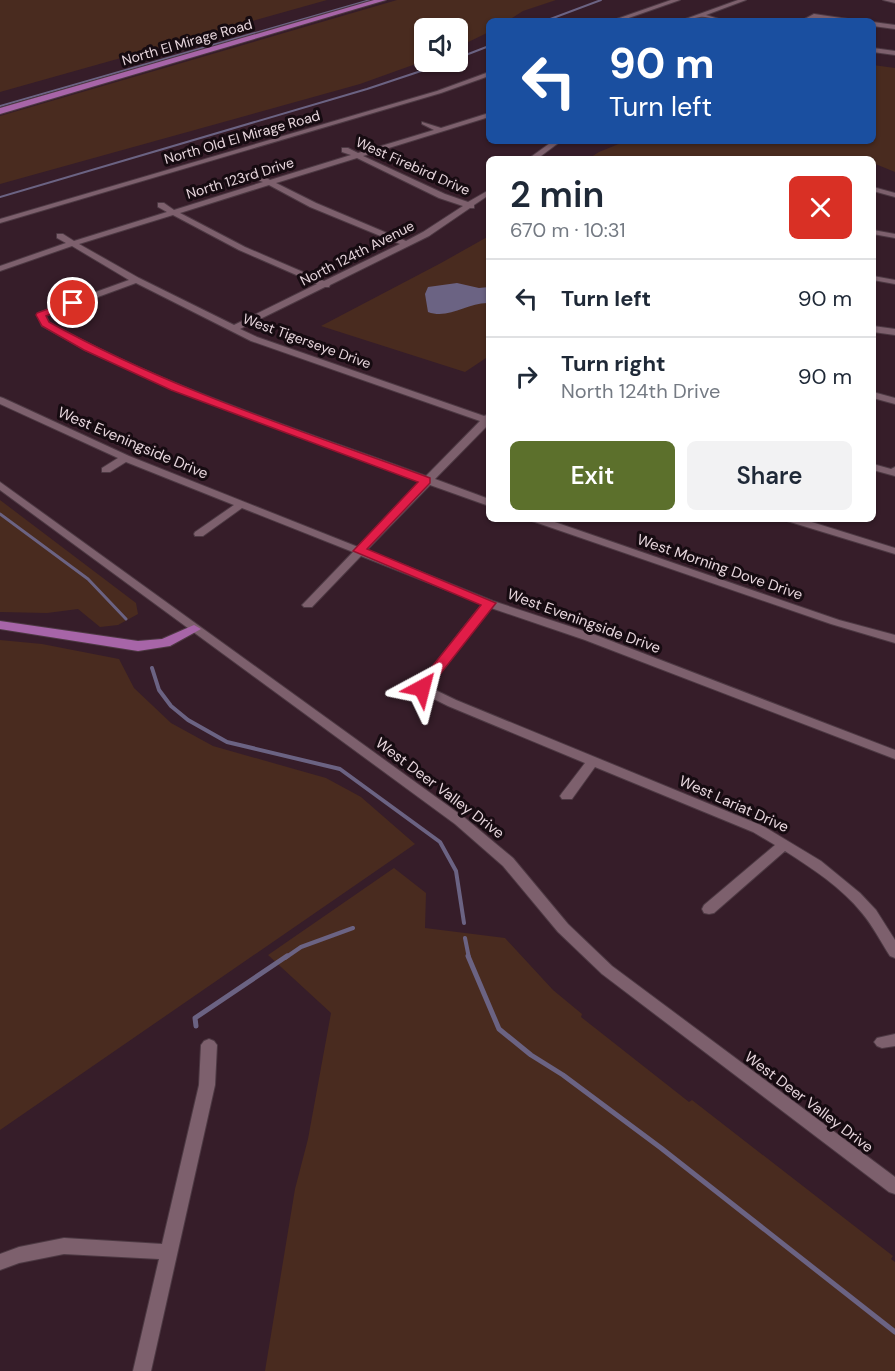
<!DOCTYPE html>
<meta charset="utf-8">
<style>
:root{--surface:#fff;--page:#f2f2f3;--text:#1f2937;--muted:#747a83;--line:#e0e1e3;--accent:#5c702c}
body{margin:0;font-family:"DM Sans",sans-serif;background:var(--page);color:var(--text);height:100vh;display:flex;flex-direction:column;font-size:22px;white-space:nowrap}
*{box-sizing:border-box;margin:0}
p{font-size:20px;color:var(--muted)}
.icon{flex:none;width:33px;height:33px;fill:none;stroke:currentColor;stroke-width:2;stroke-linecap:round;stroke-linejoin:round}
.map{position:relative;flex:1;overflow:hidden}
.panel{position:absolute;left:486px;top:156px;width:390px;height:366px;display:flex;flex-direction:column;background:var(--surface);border-radius:9px;box-shadow:0 2px 4px #0004}
.panel>*{flex:none}
.banner{position:absolute;left:486px;top:18px;width:390px;height:126px;border-radius:9px;box-shadow:0 2px 4px #0004;background:#1a4fa0;color:#fff;overflow:hidden}
.fabs{position:absolute;left:414px;top:18px;display:grid;gap:12px}
.fabs a{display:grid;place-items:center;width:54px;height:54px;border-radius:9px;background:var(--surface);box-shadow:0 2px 4px #0004;font-size:30px}
.pin{position:absolute;display:grid;place-items:center;width:51px;height:51px;color:#fff;margin:-26px;border:3px solid #fff;border-radius:50%;box-shadow:0 2px 6px #0007}
.me{position:absolute;width:66px;margin:-33px;rotate:38deg;stroke-linejoin:round;filter:drop-shadow(0 0 4px #0008)}
.turn{display:flex;align-items:center;gap:21px;height:126px;padding:0 24px;font-size:27px}
.turn .icon{width:78px;height:78px;stroke-width:2.5}
.turn b{display:block;font-size:42px;line-height:51px}
.round{display:grid;place-items:center;flex:none;width:63px;height:63px;border-radius:9px;background:var(--page)}
.overview{display:flex;align-items:center;justify-content:space-between;height:102px;padding:0 24px}
h1{font-size:36px;font-weight:600;line-height:45px}
.button{display:flex;gap:12px;margin-top:auto;padding:12px 24px}
.button a{flex:1;height:69px;border-radius:9px;background:var(--accent);color:#fff;font-size:24px;font-weight:600;line-height:69px;text-align:center}
.button a+a{background:var(--page);color:var(--text)}
ul{padding:0;list-style:none}
li{display:flex;align-items:center;gap:18px;height:78px;padding:0 24px;border-top:2px solid var(--line)}
li div{flex:1}
li b{display:block;font-size:22px}
li em{font-style:normal}
.map>svg:first-child{display:block}
.green{fill:#492b1f}
.water{fill:#6b6383}
.lines{fill:none;stroke-linecap:round;stroke-linejoin:round}
.stream-far3{stroke:#6b6383;stroke-width:2}
.stream-far2{stroke:#6b6383;stroke-width:3}
.stream-far1{stroke:#6b6383;stroke-width:4}
.stream{stroke:#6b6383;stroke-width:5}
.minor-casing{stroke:#4d3943;stroke-width:2}
.major-casing{stroke:#4d3943;stroke-width:2}
.minor{fill:#7d606d;fill-rule:evenodd}
.major{fill:#a765a8;fill-rule:evenodd}
.route{fill:#e11d48;stroke:#92132f;stroke-width:1.5}
.labels{text-anchor:middle;dominant-baseline:central;stroke-width:6;stroke-linejoin:round;paint-order:stroke}
.far-street-label{font-size:14px;fill:#e7d6dd;stroke:#160b11}
.street-label{font-size:15px;fill:#e7d6dd;stroke:#160b11}
</style>
<div class="map">
<svg width="895" height="1371" viewBox="0 0 895 1371">
<rect width="100%" height="100%" fill="#361d29"/>
<!-- green -->
<path class="green" d="M 0,0 L 327,0 L 0,92 Z
M 397,0 L 556,0 L 523,11 L 512,18 L 512,21 L 489,21 L 489,32 L 458,47 L 458,28 L 424,28 L 424,61 L 360,84 L 0,184 L 0,116 Z
M 873,65 L 895,68 L 895,172 L 873,163 L 873,159 L 843,157 L 812,159 L 588,159 L 599,152 L 626,141 L 873,141 Z
M 489,236 L 489,356 L 465,372 L 321,326 L 441,263 Z
M 0,500 L 136,603 L 138,614 L 118,625 L 100,627 L 78,609 L 47,613 L 0,612 Z
M 0,640 L 42,644 L 119,659 L 134,688 L 171,723 L 213,746 L 326,778 L 361,797 L 415,844 L 0,1130 Z
M 394,868 L 426,893 L 425,928 L 505,938 L 553,990 L 582,1014 L 581,1017 L 689,1102 L 692,1100 L 893,1256 L 891,1259 L 895,1262 L 895,1371 L 265,1371 L 295,1189 L 308,1139 L 331,1013 L 268,955 Z"/>
<!-- water -->
<path class="water" d="M 457,283 L 479,288 L 489,287 L 489,303 C 468,302 449,320 428,312 L 425,294 L 428,287 Z"/>
<g class="lines">
<!-- stream-far3 -->
<path class="stream-far3" d="M 545,21 L 601,0
M 458,58 L 489,46
M 0,106 L 370,0
M 0,197 L 367,89 L 448,62"/>
<!-- stream-far2 -->
<path class="stream-far2" d="M 0,514 L 88,579 L 126,619"/>
<!-- stream-far1 -->
<path class="stream-far1" d="M 152,668 L 159,690 L 171,706 L 188,720 L 227,742 L 340,769 L 440,842 L 456,871 L 464,923
M 465,938 L 469,958
M 285,958 L 301,947 L 353,928"/>
<!-- stream -->
<path class="stream" d="M 468,956 L 499,1029 L 531,1055 L 563,1075 L 661,1148 L 895,1332
M 196,1026 L 195,1018 L 287,956"/>
<defs>
<path id="minor" d="M 671,0 L 680,0 L 620,21 L 611,21 Z
M 738,0 L 746,0 L 706,15 L 725,21 C 717,21 708,16 700,17 C 693,18 687,21 680,21 Z
M 883,0 L 895,0 L 895,3 Z
M 814,14 L 848,19 L 851,21 L 815,18 L 809,21 L 801,21 Z
M 873,22 L 895,25 L 895,29 L 873,26 Z
M 873,48 L 895,51 L 895,55 L 873,52 Z
M 489,72 L 489,76 L 441,93 L 0,223 L 0,219 L 437,91 Z
M 489,113 L 489,117 L 363,156 L 445,194 L 468,202 L 489,190 L 489,195 L 474,205 L 474,208 L 470,208 L 429,236 L 330,285 L 329,287 L 325,287 L 240,329 L 257,337 L 484,416 L 489,414 L 489,424 L 435,479 L 489,499 L 489,506 L 430,485 L 367,550 L 493,601 L 593,634 L 895,750 L 895,759 L 585,640 L 491,608 L 429,687 L 456,700 L 763,826 L 821,861 L 860,893 L 876,910 L 895,940 L 895,958 L 890,956 C 881,942 873,926 862,913 C 841,887 813,869 785,851 L 714,913 L 709,914 L 704,913 L 702,909 L 704,905 L 775,845 L 753,832 L 595,767 L 572,799 L 562,799 L 560,796 L 562,793 L 585,763 L 448,706 L 418,691 L 416,688 L 418,685 L 482,604 L 361,556 L 312,607 L 304,607 L 302,605 L 304,603 L 353,552 L 242,508 L 203,536 L 195,536 L 194,534 L 195,532 L 234,505 L 126,462 L 110,472 L 102,472 L 102,468 L 118,458 L 0,404 L 0,397 L 3,398 L 129,456 L 358,547 L 421,481 L 172,389 L 85,350 L 42,326 L 37,315 L 38,313 L 129,280 L 72,246 L 0,271 L 0,266 L 66,243 L 57,238 L 57,234 L 63,234 L 74,241 L 167,212 L 158,207 L 158,203 L 164,203 L 174,210 L 263,182 L 253,178 L 253,174 L 259,174 L 270,180 L 351,155 L 342,152 L 342,148 L 348,148 L 358,153 L 434,130 L 422,124 L 422,122 L 441,128 ZM 357,158 L 439,198 L 463,206 L 423,232 L 406,241 L 316,203 L 276,183 ZM 269,185 L 310,207 L 400,244 L 324,281 L 245,247 L 180,213 ZM 173,215 L 239,250 L 317,284 L 234,325 L 139,278 L 79,244 ZM 136,283 L 251,341 L 480,421 L 426,476 C 299,429 168,389 49,322 L 46,316 Z
M 553,141 L 561,141 L 537,159 L 528,159 Z
M 873,187 L 895,193 L 895,197 L 873,191 Z
M 873,230 L 895,234 L 895,238 L 873,234 Z
M 873,276 L 895,280 L 895,284 L 873,280 Z
M 873,326 L 895,329 L 895,335 L 873,332 Z
M 873,392 L 895,398 L 895,404 L 873,398 Z
M 873,464 L 891,469 L 895,467 L 895,476 L 873,470 Z
M 0,482 L 465,818 L 513,858 L 568,924 L 612,966 L 895,1177 L 895,1194 L 889,1192 L 602,974 L 558,932 L 503,866 L 455,824 L 0,490 Z
M 531,519 L 546,519 L 839,620 L 895,635 L 895,643 L 831,624 L 532,521 Z
M 786,519 L 802,519 L 895,548 L 895,554 L 787,521 Z
M 895,1034 L 895,1046 L 882,1048 L 877,1046 L 874,1042 L 877,1038 Z
M 209,1039 L 214,1041 L 217,1045 L 215,1085 L 151,1371 L 133,1371 L 159,1259 L 64,1254 L 19,1263 L 0,1270 L 0,1254 L 19,1247 L 64,1238 L 162,1244 L 199,1085 L 201,1045 L 204,1041 Z"/>
<path id="major" d="M 374,0 L 386,0 L 0,114 L 0,108 Z
M 0,621 L 138,641 L 162,639 L 194,625 L 201,629 L 170,646 L 138,651 L 0,629 Z"/>
</defs>
<!-- minor casing -->
<use href="#minor" class="minor-casing"/>
<!-- major casing -->
<use href="#major" class="major-casing"/>
<!-- minor -->
<use href="#minor" class="minor"/>
<!-- major -->
<use href="#major" class="major"/>
</g>
<!-- route -->
<path class="route" d="M 70,301 L 78,303 L 46,316 L 49,322 C 169,389 302,431 430,478 L 430,483 L 367,549 L 496,603 L 427,691 L 417,691 L 415,688 L 481,605 L 353,551 L 418,482 L 171,390 L 84,350 L 42,326 L 36,315 L 37,313 Z"/>
<g class="labels">
<!-- far-street labels -->
<g class="far-street-label">
<text transform="translate(187 42) rotate(-16)">North El Mirage Road</text>
<text transform="translate(242 137) rotate(-16)">North Old El Mirage Road</text>
<text transform="translate(413 166) rotate(24)">West Firebird Drive</text>
<text transform="translate(240 178) rotate(-17)">North 123rd Drive</text>
<text transform="translate(357 253) rotate(-27)">North 124th Avenue</text>
<text transform="translate(307 341) rotate(20)">West Tigerseye Drive</text>
</g>
<!-- street labels -->
<g class="street-label">
<text transform="translate(133 443) rotate(23)">West Eveningside Drive</text>
<text transform="translate(720 567) rotate(19)">West Morning Dove Drive</text>
<text transform="translate(584 621) rotate(20)">West Eveningside Drive</text>
<text transform="translate(440 788) rotate(37)">West Deer Valley Drive</text>
<text transform="translate(734 804) rotate(24)">West Lariat Drive</text>
<text transform="translate(809 1102) rotate(37)">West Deer Valley Drive</text>
</g>
</g>
</svg>
<div class="fabs">
<a><svg class="icon" aria-label="sound" viewBox="0 0 24 24"><path d="M4 9h4l5-4v14l-5-4H4zM17 9q2 3 0 6"/></svg></a>
</div>
<div class="pin" style="left:73px;top:303px;background:#d93025"><svg class="icon" aria-label="arrive" viewBox="0 0 24 24"><path d="M6 21V4h12l-3 4 3 4H6"/></svg></div>
<svg class="me" style="left:422px;top:688px" viewBox="-20 -20 40 40"><path d="M0-17L14 15 0 8-14 15z" fill="#e11d48" stroke="#fff" stroke-width="4"/></svg>
<div class="banner">
<div class="turn"><svg class="icon" aria-label="left" viewBox="0 0 24 24"><path d="M17 20v-9H6M10 6l-5 5 5 5"/></svg><div><b>90 m</b>Turn left</div></div>
</div>
<section class="panel">
<div class="overview"><div><h1>2 min</h1><p>670 m · 10:31</p></div><a class="round" style="background:#d93025;color:#fff"><svg class="icon" aria-label="close" viewBox="0 0 24 24"><path d="M6 6l12 12M18 6L6 18"/></svg></a></div>
<ul>
<li><svg class="icon" aria-label="left" viewBox="0 0 24 24"><path d="M17 20v-9H6M10 6l-5 5 5 5"/></svg><div><b>Turn left</b></div><em>90 m</em></li>
<li><svg class="icon" aria-label="right" viewBox="0 0 24 24"><path d="M7 20v-9h11M14 6l5 5-5 5"/></svg><div><b>Turn right</b><p>North 124th Drive</p></div><em>90 m</em></li>
</ul>
<div class="button"><a>Exit</a><a>Share</a></div>
</section>
</div>
